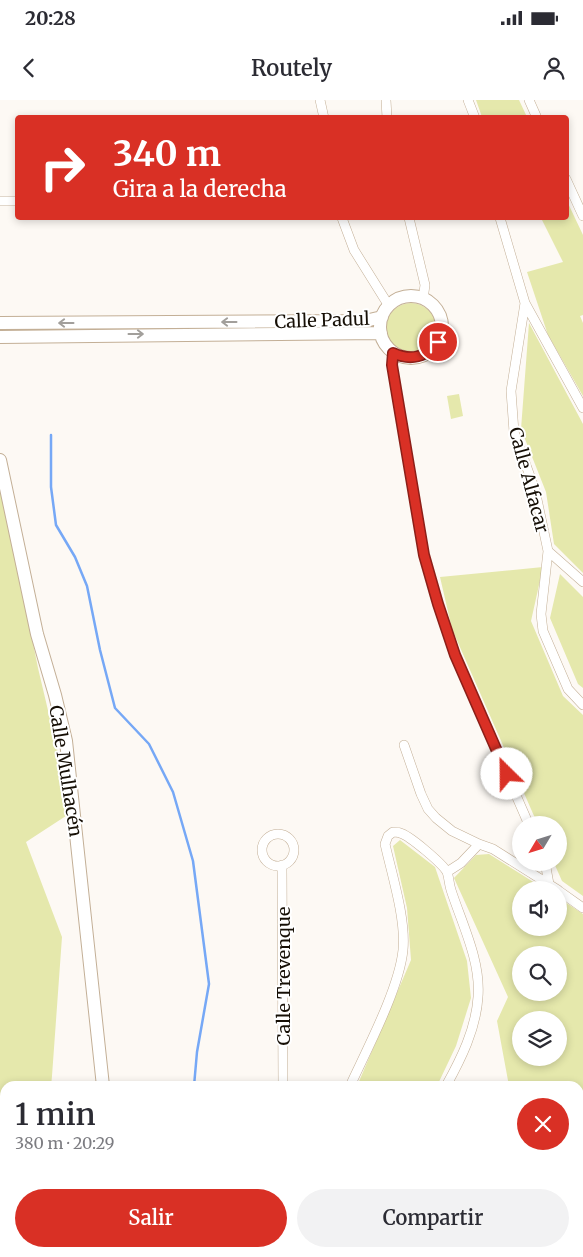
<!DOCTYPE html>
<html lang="es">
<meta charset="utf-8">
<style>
:root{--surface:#fff;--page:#f2f2f3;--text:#2b2b33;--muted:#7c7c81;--accent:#d93025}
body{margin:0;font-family:Merriweather,serif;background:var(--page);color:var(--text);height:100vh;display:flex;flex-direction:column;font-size:19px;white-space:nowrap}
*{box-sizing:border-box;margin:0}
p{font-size:16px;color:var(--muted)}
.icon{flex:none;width:28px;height:28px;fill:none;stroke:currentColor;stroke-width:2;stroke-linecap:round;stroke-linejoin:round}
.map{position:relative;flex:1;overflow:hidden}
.side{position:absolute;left:0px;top:981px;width:584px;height:176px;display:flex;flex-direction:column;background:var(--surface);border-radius:15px 15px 0 0;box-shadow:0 2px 8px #0003}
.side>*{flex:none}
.banner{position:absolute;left:15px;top:15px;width:554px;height:105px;border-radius:5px;box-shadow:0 2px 8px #0003;background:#d93025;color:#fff;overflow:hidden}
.needle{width:32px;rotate:232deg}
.controls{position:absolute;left:512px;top:716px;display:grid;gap:10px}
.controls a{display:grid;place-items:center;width:55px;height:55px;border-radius:50%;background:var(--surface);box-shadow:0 2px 8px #0003;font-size:25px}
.pin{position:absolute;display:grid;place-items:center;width:42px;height:42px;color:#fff;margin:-21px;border:2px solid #fff;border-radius:50%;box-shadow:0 1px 5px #0007}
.me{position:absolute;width:55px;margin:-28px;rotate:337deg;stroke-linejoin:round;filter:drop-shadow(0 0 4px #0008)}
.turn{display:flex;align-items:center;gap:18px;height:105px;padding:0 15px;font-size:22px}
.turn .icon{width:65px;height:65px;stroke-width:2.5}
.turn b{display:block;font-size:35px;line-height:42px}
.round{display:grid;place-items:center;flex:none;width:52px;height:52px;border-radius:26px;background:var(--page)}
.headline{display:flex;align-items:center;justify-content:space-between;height:85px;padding:0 15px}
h1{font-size:30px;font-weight:600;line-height:38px}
.action{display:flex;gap:10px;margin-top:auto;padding:10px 15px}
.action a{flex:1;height:58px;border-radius:30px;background:var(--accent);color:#fff;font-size:20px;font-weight:600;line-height:58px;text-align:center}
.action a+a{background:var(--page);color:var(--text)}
.status{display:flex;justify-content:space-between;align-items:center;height:35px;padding:0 25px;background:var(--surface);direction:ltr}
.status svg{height:14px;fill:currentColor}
header{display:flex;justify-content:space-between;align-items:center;height:65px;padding:0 15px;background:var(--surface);font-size:22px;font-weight:600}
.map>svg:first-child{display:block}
.green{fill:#e5e8ac;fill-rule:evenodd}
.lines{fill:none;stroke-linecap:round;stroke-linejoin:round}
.stream{stroke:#76a8f6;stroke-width:2.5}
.street-casing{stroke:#c3af96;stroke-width:10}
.secondary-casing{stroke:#c3af96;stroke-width:14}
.street{stroke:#fff;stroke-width:9}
.secondary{stroke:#fff;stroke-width:12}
.oneway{stroke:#a29f9b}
.route-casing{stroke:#8d1f18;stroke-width:12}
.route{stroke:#d93025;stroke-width:9}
.labels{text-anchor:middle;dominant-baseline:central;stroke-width:4;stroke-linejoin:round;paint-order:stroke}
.street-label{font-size:18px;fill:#160f06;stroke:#fff}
</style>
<div class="status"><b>20:28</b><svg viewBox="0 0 49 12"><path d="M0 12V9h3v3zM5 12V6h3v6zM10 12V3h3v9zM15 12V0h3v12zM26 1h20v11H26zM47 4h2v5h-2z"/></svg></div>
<header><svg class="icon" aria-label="back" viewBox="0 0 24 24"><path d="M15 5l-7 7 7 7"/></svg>Routely<svg class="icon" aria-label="person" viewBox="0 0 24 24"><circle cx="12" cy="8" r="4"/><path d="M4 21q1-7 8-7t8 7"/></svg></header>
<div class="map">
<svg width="583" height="1157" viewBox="0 0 583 1157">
<rect width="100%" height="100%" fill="#fdf9f4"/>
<!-- green -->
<path class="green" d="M 476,0 L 519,0 L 527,17 L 502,17 L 501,16 L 499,17 L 482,17 Z
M 566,99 L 583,135 L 583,215 L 580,216 L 583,223 L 583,296 L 548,235 L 527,172 L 563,162 L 541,118 L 566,118 Z
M386 228a25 25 0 1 1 50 0a25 25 0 1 1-50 0Z
M 529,223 L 583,324 L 583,473 L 554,444 L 546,392 L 521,329 Z
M 459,294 L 463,316 L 451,319 L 447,296 Z
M 0,378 L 38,568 L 72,712 L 26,742 L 62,837 L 52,976 L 51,986 L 5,986 L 5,1092 L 0,1093 Z
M 543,467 L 531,521 L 563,596 L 583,615 L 583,796 L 562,781 L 554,763 L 559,762 L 559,725 L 538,725 L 452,529 L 440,477 Z
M 560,474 L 583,497 L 583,588 L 578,584 L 550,518 Z
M 400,740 L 435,767 L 467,861 L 471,898 L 456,946 L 437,986 L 357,986 L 411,860 L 407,808 L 393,746 Z
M 489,754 L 546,790 L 521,790 L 521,828 L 559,828 L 559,798 L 583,814 L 583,1157 L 472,1157 L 472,1152 L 579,1152 L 579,986 L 509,986 L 497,921 L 508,897 L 454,778 L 476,755 ZM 521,855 L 559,855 L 559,892 L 521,892 ZM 521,920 L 559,920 L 559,958 L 521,958 Z
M 370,1152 L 456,1153 L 456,1157 L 370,1157 L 368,1156 Z"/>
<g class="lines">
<!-- stream -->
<path class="stream" d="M 51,335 L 51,387 L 56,425 L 75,457 L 87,486 L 100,550 L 115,608 L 149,644 L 173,692 L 193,761 L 209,884 L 197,952 L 194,986
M 200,1157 L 200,1152"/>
<defs>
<path id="street" d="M 320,0 L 324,18
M 386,0 L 387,18
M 468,0 L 475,18
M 529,0 L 537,18
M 566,79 L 583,116
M 0,101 L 18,101
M 342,118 L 354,150 L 389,206
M 409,118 L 425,185 L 423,199
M 500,118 L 525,203 L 583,308
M 525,203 L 511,291 L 514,332 L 535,390 L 548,451 L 541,514 L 543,531 L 568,589 L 583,605
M 393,253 L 392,265 L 424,455 L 438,505 L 455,555 L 529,725
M 548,451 L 583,482
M 404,645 L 421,694 L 428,709 L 436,718 L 452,731 L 479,744 L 493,749 L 558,790
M262 750a16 16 0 1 1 32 0a16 16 0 1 1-32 0Z
M 545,762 L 549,784
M 282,765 L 283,986
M 447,772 L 461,763 L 479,744
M 559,791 L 583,808
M 350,986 C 367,949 399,889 403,850 C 406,819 392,775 385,744 L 388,736 L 393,732 C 395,732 398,732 400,733 C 409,735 443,764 447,772 C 449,777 449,784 451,790 C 462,824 481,861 478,897 C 476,929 461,959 446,986
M 464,1152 L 465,1157
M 261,1157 L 264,1152
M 359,1157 L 361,1152"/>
<path id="secondary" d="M380 227a31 31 0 1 1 62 0a31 31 0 1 1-62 0Z
M 0,223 L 365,221 L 382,217
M 0,237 L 381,233
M 0,360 L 37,534 L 55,595 L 66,641 L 103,986
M 110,1157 L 110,1152"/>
</defs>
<!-- street casing -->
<use href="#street" class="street-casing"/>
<!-- secondary casing -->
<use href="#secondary" class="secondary-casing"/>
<!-- street -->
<use href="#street" class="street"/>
<!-- secondary -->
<use href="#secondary" class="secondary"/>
</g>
<!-- one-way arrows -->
<defs><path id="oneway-shaft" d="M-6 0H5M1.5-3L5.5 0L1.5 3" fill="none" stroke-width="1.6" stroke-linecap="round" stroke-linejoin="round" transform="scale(1.25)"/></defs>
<g class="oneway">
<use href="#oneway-shaft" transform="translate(229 222) rotate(180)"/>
<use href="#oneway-shaft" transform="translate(66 223) rotate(180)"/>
<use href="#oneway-shaft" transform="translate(136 234)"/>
</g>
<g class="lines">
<defs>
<path id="route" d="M 438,242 C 425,258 411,261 393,253 L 392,265 L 424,455 L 438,504 L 455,555 L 507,674"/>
</defs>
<!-- route casing -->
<use href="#route" class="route-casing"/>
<!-- route -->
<use href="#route" class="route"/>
</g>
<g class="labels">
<!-- street labels -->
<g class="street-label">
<text transform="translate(322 220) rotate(-2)">Calle Padul</text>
<text transform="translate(529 380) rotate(75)">Calle Alfacar</text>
<text transform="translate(66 671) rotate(81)">Calle Mulhacén</text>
<text transform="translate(283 876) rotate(-90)">Calle Trevenque</text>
</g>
</g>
</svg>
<div class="controls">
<a><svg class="needle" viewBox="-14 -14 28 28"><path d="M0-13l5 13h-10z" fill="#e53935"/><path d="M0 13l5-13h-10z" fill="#7c7c81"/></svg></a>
<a><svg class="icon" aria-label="sound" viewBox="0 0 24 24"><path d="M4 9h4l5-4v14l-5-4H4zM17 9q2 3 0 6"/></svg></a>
<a><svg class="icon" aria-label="search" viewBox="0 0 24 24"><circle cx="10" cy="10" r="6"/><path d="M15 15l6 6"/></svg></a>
<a><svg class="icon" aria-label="layers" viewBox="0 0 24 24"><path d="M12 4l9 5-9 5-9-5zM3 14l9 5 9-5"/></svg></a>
</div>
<div class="pin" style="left:438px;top:242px;background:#d93025"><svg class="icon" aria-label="arrive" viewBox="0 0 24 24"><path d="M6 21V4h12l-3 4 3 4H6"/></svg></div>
<svg class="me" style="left:507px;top:674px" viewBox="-20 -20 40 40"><circle r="19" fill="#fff"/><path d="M0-13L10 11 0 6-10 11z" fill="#d93025"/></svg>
<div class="banner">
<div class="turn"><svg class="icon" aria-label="right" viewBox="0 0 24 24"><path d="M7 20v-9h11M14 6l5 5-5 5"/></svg><div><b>340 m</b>Gira a la derecha</div></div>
</div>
<section class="side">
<div class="headline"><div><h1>1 min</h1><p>380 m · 20:29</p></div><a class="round" style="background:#d93025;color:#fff"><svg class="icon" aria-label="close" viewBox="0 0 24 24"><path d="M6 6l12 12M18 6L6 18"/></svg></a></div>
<div class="action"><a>Salir</a><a>Compartir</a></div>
</section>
</div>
